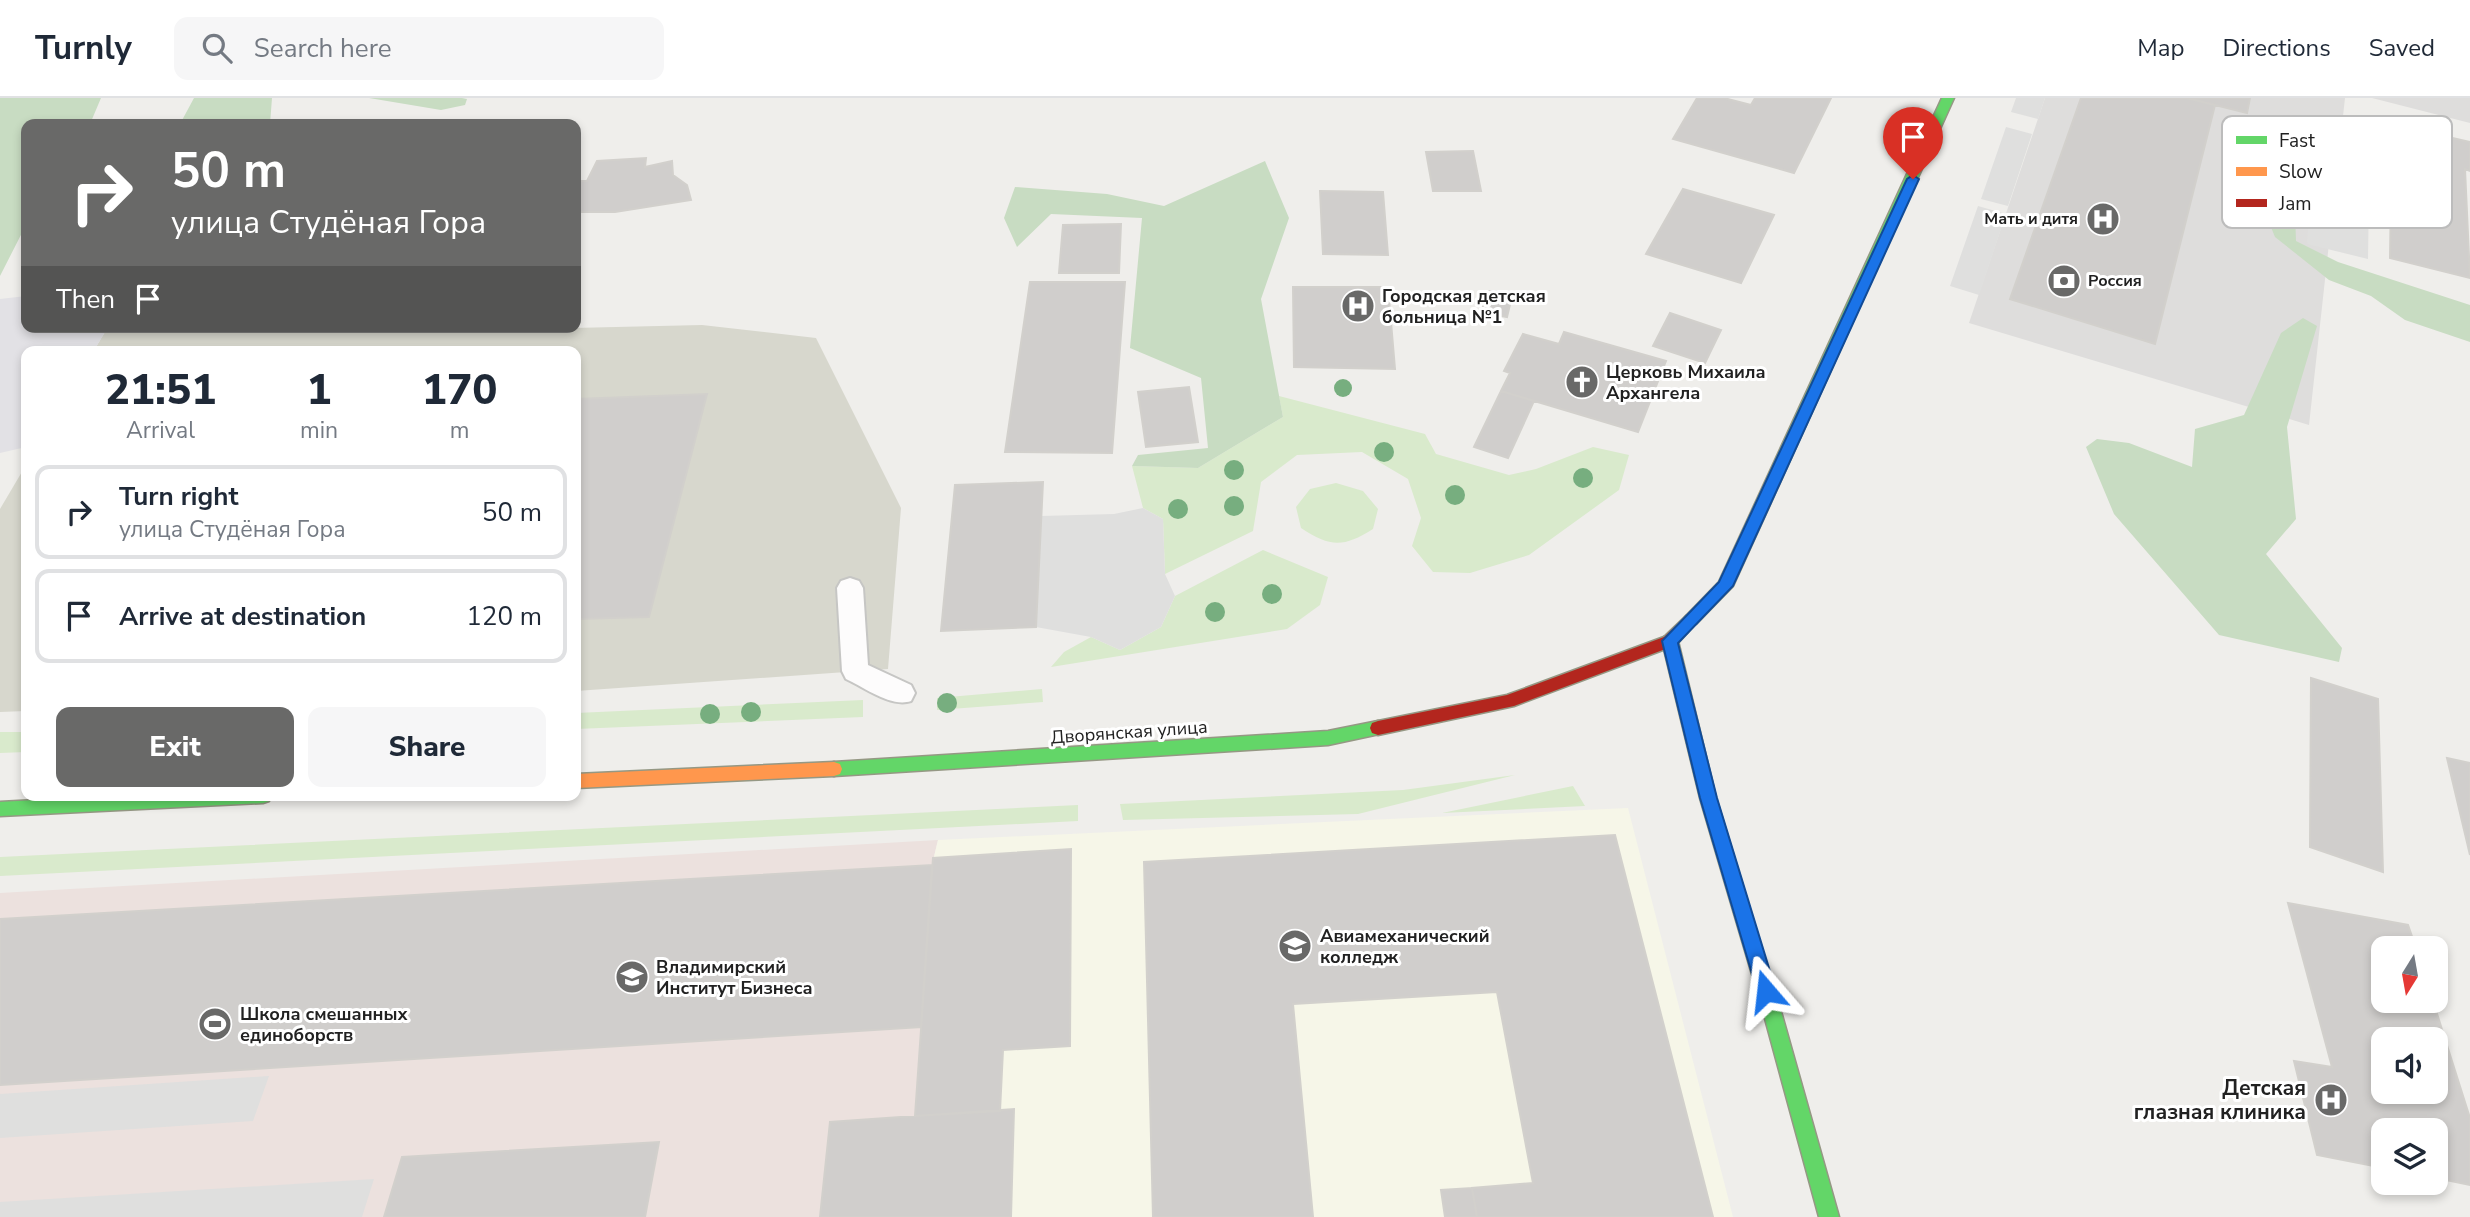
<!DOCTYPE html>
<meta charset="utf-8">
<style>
:root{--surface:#fff;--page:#f6f6f7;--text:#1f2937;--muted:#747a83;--line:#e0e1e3;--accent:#696968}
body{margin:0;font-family:"Nunito Sans",sans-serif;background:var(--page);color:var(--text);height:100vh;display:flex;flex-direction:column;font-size:26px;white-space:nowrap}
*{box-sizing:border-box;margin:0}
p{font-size:23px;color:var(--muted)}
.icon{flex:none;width:38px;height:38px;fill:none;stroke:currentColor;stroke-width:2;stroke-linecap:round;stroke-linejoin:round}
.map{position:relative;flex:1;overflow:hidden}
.sheet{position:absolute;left:21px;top:248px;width:560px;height:455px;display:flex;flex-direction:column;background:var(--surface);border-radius:14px;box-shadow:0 4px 10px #0003}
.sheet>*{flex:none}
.banner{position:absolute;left:21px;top:21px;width:560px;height:214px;border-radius:14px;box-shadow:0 4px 10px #0003;background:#696968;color:#fff;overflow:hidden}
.needle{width:46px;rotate:191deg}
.buttons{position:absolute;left:2371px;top:838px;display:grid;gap:14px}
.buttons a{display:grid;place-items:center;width:77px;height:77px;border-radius:14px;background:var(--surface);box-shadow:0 4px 10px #0003;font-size:35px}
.pin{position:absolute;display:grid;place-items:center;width:60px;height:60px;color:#fff;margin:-72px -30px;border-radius:50% 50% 50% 0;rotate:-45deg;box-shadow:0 0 7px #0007}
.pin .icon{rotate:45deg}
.me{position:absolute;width:77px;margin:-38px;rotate:343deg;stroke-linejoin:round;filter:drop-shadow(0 0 5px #0008)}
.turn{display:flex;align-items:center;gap:24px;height:147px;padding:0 35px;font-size:32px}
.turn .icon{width:91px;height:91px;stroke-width:2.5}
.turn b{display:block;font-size:49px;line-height:60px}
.then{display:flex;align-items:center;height:66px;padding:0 35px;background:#0003;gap:14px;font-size:26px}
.eta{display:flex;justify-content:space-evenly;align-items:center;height:119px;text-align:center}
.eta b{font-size:42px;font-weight:800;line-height:49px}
.button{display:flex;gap:14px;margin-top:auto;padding:14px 35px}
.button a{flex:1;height:80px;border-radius:14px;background:var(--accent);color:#fff;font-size:28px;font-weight:800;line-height:80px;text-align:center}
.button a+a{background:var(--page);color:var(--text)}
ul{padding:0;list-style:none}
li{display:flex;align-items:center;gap:21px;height:94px;margin:0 14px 10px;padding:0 21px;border:4px solid var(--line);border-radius:14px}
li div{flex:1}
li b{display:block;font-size:26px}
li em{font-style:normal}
header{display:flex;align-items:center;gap:42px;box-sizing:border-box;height:98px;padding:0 35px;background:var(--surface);border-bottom:2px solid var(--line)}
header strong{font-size:33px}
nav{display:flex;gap:38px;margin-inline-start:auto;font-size:24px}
.search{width:490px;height:63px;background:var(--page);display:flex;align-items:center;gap:18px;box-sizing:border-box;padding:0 24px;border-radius:14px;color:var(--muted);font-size:26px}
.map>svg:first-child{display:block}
.residential{fill:#dedddc}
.commercial{fill:#ece1de}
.education{fill:#f6f6e8}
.construction{fill:#d7d7cd}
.grass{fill:#d9eacc}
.forest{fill:#c8dcc2}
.parking{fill:#dfdfde}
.plaza{fill:#e2e1e5}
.building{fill:#d0cecc;stroke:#d2d0cc;stroke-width:2;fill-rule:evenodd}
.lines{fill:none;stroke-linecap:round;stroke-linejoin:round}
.lane-casing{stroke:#c6c6c4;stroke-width:4}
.fast-casing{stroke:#959884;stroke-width:3}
.slow-casing{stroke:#959884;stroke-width:3}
.jam-casing{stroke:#959884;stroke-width:3}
.lane{fill:#fdfcfc;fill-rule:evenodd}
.fast{fill:#63d668;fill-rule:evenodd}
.slow{fill:#ff974d;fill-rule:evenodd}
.jam{fill:#b3261e;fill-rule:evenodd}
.tree{fill:#77ae7f}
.route{fill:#1a73e8;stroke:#114b97;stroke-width:2}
.labels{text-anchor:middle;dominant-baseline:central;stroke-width:6;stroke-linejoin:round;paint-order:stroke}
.far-poi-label{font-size:16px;font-weight:bold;fill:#212121;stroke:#fff;text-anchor:end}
.poi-label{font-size:18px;font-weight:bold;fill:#212121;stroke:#fff;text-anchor:start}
.street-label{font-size:18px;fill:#212121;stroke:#fff}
.near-poi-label{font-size:21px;font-weight:bold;fill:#212121;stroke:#fff;text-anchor:end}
.key{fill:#fff;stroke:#bcbcbc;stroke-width:2}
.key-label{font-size:19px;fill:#212121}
</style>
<header>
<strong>Turnly</strong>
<div class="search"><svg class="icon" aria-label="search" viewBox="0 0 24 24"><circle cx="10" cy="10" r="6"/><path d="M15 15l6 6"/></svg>Search here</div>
<nav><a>Map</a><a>Directions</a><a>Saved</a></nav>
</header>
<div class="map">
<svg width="2470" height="1119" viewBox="0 0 2470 1119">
<rect width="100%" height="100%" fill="#efeeeb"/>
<!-- residential -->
<path class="residential" d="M 2045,0 L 2345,0 L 2309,327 L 1969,225 Z
M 2372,0 L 2470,0 L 2470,25 Z"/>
<!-- commercial -->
<path class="commercial" d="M 938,742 L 932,767 L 915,1018 L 1014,1011 L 1011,1119 L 0,1119 L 0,795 Z"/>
<!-- education -->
<path class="education" d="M 1628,710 L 1733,1119 L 1011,1119 L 1014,1011 L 915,1018 L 932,767 L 938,742 Z"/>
<!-- construction -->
<path class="construction" d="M 702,227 L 816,240 L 901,410 L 888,571 L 576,593 L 576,254 L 93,254 L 108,229 L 341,229 L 354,235 Z
M 26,367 L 26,613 L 0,614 L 0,411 Z"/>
<!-- grass -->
<path class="grass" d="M 1279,298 L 1425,336 L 1436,356 L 1509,377 L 1536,371 L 1593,349 L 1629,357 L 1619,392 L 1529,457 L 1470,475 L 1433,474 L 1412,448 L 1421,420 L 1408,381 L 1362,354 L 1297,357 L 1261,384 L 1253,433 L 1165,476 L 1163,421 L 1143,410 L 1132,368 L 1198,370 L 1283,319 Z
M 1336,385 L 1363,393 L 1378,411 L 1373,431 C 1343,450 1330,449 1301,430 L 1296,409 L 1310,391 Z
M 1263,452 L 1328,479 L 1320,507 L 1287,531 L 1051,569 L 1064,554 L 1091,539 L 1120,552 L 1161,529 L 1175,498 Z
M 1042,591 L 1043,604 L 937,612 L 937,600 Z
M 863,602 L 863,619 L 576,631 L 576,615 Z
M 0,634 L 26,634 L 26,654 L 0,655 Z
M 1515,677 L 1358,716 L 1123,722 L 1120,706 L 1403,692 Z
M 1573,688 L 1585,708 L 1442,715 Z
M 1078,707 L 1078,723 L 0,778 L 0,759 Z"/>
<!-- forest -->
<path class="forest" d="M 0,0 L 101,0 L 90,26 L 26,26 L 26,127 L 0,178 Z
M 194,0 L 272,0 L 270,26 L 180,26 Z
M 369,0 L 462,0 L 467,1 L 465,7 L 441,12 Z
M 1265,63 L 1289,120 L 1261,201 L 1283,319 L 1198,370 L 1132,368 L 1138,357 L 1208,350 L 1201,280 L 1130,250 L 1142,120 L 1051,116 L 1017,149 L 1004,120 L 1015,89 L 1107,96 L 1164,108 Z
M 2266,84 L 2294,86 L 2296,143 L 2338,164 L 2470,207 L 2470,244 L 2405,222 L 2371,198 L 2329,182 L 2275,139 L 2257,95 Z
M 2303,220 L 2317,228 L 2287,329 L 2296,421 L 2266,456 L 2342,550 L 2339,564 L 2219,537 L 2114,416 L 2086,349 L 2097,341 L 2129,345 L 2192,369 L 2195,331 L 2244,317 L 2281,235 Z"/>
<!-- parking -->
<path class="parking" d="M 2016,0 L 2045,0 L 2038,21 L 2011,14 Z
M 2006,29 L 2032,36 L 2008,108 L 1981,101 Z
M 2311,82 L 2369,96 L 2368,161 L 2307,146 Z
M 1978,108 L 2006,116 L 1979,197 L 1950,188 Z
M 1143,410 L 1163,421 L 1165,476 L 1175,498 L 1161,529 L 1120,552 L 1091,539 L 1036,529 L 1041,418 L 1114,416 Z
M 269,978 L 253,1023 L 0,1040 L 0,996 Z
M 374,1081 L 362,1119 L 0,1119 L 0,1104 Z"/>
<!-- plaza -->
<path class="plaza" d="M 26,198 L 26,229 L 108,229 L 93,254 L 26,254 L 26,349 L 0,355 L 0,201 Z"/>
<!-- building -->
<path class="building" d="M 1697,0 L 1724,0 L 1751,7 L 1755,0 L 1831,0 L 1794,75 L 1673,41 Z
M 2081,0 L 2187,0 L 2215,7 L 2155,246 L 2010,201 Z
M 2187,0 L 2250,0 L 2247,15 Z
M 2392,26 L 2470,44 L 2470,73 L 2465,71 L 2470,180 L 2390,160 Z
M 1473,53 L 1481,93 L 1433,93 L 1426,54 Z
M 646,60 L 645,69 L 672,63 L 673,77 L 687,87 L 691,102 L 615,114 L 576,114 L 576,83 L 587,83 L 597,63 Z
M 1683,91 L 1774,117 L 1741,185 L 1646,156 Z
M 1320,93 L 1383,94 L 1388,157 L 1323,156 Z
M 1121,126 L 1119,175 L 1059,175 L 1063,127 Z
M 1030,184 L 1125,184 L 1112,355 L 1005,354 Z
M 1293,189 L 1388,189 L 1395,271 L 1294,269 Z
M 1489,193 L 1513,194 L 1507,219 L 1481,214 Z
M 1670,215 L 1721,232 L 1705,265 L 1653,248 Z
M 1564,234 L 1666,263 L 1638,334 L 1501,293 L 1510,275 L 1504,273 L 1523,236 L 1559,246 Z
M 1189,289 L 1198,344 L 1146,349 L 1138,294 Z
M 1501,293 L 1534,303 L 1508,360 L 1474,349 Z
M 707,296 L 649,519 L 576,521 L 576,301 Z
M 1043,384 L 1036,529 L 941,533 L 955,387 Z
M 2311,580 L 2378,601 L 2383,774 L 2310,749 Z
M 2447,660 L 2470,665 L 2470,757 Z
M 1615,737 L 1713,1119 L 1477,1119 L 1472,1090 L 1533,1085 L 1497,894 L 1293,906 L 1313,1119 L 1153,1119 L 1144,764 Z
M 1071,751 L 1070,948 L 1003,952 L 1000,1013 L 915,1018 L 933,760 Z
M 932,767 L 921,929 L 0,987 L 0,821 Z
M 2288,805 L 2408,827 L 2416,850 L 2384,850 L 2384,903 L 2433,903 L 2470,1020 L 2470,1087 L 2436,1080 L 2436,1032 L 2384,1032 L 2384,1070 L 2317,1057 L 2294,963 L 2332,969 ZM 2384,942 L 2436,942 L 2436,994 L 2384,994 Z
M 1014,1011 L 1011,1119 L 820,1119 L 830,1024 Z
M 659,1044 L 645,1119 L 384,1119 L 402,1059 Z
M 1472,1090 L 1477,1119 L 1445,1119 L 1441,1092 Z"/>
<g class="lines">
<defs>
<path id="lane" d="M 850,480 L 859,483 L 863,490 L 868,567 L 911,587 L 915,595 L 911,603 C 891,610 864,589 846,581 L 842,573 L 837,490 L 841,483 Z"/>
<path id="fast" d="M 1942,0 L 1954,0 L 1733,488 L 1696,526 L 1686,526 L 1683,522 L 1686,518 L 1719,484 Z
M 1670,537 L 1676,539 L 1678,543 L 1716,700 L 1782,917 L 1839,1119 L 1819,1119 L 1764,917 L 1700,700 L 1662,543 L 1664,539 Z
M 1378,623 L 1384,625 L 1386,630 L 1384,635 L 1328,647 L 834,678 L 828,676 L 826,671 L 828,666 L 834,664 L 1328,633 Z
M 108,698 L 271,698 L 269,703 L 263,705 L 0,718 L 0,704 Z"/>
<path id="slow" d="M 834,664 L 840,666 L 842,671 L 840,676 L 834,678 L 576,690 L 576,676 Z"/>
<path id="jam" d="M 1691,516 L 1696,518 L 1699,522 L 1676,547 L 1514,608 L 1378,637 L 1372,635 L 1370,630 L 1372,625 L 1378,623 L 1507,597 L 1664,539 L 1686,518 Z"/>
</defs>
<!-- lane casing -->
<use href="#lane" class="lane-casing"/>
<!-- fast casing -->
<use href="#fast" class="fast-casing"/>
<!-- slow casing -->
<use href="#slow" class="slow-casing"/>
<!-- jam casing -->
<use href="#jam" class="jam-casing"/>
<!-- lane -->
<use href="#lane" class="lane"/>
<!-- fast -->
<use href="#fast" class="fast"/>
<!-- slow -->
<use href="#slow" class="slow"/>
<!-- jam -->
<use href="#jam" class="jam"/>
</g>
<!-- trees -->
<g class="tree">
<circle cx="1343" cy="290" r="9"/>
<circle cx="1384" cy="354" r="10"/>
<circle cx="1234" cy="372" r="10"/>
<circle cx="1583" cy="380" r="10"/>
<circle cx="1455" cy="397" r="10"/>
<circle cx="1234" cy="408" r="10"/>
<circle cx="1178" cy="411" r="10"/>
<circle cx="1272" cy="496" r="10"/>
<circle cx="1215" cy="514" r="10"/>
<circle cx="947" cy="605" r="10"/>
<circle cx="751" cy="614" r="10"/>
<circle cx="710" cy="616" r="10"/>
</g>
<!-- route -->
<path class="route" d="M 1913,77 L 1919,81 L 1733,488 L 1678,545 L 1717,700 L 1776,893 L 1773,899 L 1766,902 L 1760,899 L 1757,893 L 1700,700 L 1662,543 L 1719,484 L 1907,81 Z"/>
<!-- icons -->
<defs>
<symbol id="hospital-disc" viewBox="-11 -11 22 22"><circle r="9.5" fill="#696968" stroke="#fff"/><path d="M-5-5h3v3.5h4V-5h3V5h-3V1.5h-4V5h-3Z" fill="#fff"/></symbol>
<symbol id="bank-disc" viewBox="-11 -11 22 22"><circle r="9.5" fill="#696968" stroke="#fff"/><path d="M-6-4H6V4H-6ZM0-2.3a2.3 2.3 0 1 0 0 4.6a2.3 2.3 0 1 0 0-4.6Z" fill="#fff"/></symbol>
<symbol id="church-disc" viewBox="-11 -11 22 22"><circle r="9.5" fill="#696968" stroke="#fff"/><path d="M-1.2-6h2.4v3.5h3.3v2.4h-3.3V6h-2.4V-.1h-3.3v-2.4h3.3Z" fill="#fff"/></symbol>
<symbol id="university-disc" viewBox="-11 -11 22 22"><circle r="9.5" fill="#696968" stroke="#fff"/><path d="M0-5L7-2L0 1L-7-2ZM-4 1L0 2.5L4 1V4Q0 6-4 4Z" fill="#fff"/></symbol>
<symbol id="stadium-disc" viewBox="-11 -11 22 22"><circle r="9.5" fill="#696968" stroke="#fff"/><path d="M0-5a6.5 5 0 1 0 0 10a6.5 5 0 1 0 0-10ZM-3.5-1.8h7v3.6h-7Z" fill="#fff"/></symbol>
</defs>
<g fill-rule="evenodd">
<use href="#hospital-disc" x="2084" y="102" width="38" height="38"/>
<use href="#bank-disc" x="2045" y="164" width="38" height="38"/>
<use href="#hospital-disc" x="1339" y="189" width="38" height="38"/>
<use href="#church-disc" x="1563" y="265" width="38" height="38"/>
<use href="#university-disc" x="1276" y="829" width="38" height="38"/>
<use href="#university-disc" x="613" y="860" width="38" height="38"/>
<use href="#stadium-disc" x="196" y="907" width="38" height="38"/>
<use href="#hospital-disc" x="2312" y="983" width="38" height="38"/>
</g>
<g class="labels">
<!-- far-poi labels -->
<g class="far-poi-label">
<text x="2078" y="121">Мать и дитя</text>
<text x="2088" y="183" text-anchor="start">Россия</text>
</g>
<!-- poi labels -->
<g class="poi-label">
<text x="1382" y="198">Городская детская<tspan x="1382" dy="21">больница №1</tspan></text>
<text x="1606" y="274">Церковь Михаила<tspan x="1606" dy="21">Архангела</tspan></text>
<text x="1320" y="838">Авиамеханический<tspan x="1320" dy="21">колледж</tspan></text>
<text x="656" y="869">Владимирский<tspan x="656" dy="21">Институт Бизнеса</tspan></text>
<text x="240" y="916">Школа смешанных<tspan x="240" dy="21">единоборств</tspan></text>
</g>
<!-- street labels -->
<g class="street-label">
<text transform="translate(1129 634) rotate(-4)">Дворянская улица</text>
</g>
<!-- near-poi labels -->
<g class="near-poi-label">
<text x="2306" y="990">Детская<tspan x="2306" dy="24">глазная клиника</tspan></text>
</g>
</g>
<!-- legend -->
<rect x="2222" y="18" width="230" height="112" rx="10" class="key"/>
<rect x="2236" y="38" width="31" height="8" fill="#63d668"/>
<rect x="2236" y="69" width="31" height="9" fill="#ff974d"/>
<rect x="2236" y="101" width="31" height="8" fill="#b3261e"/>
<g class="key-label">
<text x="2279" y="49">Fast</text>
<text x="2279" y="80">Slow</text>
<text x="2279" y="112">Jam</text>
</g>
</svg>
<div class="buttons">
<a><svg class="needle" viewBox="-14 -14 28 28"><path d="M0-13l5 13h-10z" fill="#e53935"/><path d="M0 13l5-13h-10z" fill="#747a83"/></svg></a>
<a><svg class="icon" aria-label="sound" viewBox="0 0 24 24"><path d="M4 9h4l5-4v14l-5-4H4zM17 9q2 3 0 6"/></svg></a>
<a><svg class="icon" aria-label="layers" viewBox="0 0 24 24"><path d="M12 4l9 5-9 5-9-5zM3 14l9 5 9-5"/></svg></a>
</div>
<div class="pin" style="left:1913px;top:81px;background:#d93025"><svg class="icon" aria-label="arrive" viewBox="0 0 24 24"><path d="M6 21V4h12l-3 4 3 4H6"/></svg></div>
<svg class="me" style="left:1766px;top:893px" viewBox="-20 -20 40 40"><path d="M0-17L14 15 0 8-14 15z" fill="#1a73e8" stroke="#fff" stroke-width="4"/></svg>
<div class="banner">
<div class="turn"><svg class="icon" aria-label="right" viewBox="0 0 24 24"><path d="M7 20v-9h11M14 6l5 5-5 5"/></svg><div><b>50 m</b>улица Студёная Гора</div></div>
<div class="then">Then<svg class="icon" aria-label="arrive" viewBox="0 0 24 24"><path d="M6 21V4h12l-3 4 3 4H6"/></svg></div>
</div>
<section class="sheet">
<div class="eta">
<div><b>21:51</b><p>Arrival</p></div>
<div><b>1</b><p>min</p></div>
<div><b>170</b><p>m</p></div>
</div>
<ul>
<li><svg class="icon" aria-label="right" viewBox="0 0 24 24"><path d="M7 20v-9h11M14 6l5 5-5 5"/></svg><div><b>Turn right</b><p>улица Студёная Гора</p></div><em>50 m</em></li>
<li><svg class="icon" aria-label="arrive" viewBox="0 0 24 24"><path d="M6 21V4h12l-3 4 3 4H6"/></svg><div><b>Arrive at destination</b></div><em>120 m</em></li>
</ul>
<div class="button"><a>Exit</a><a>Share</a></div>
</section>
</div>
